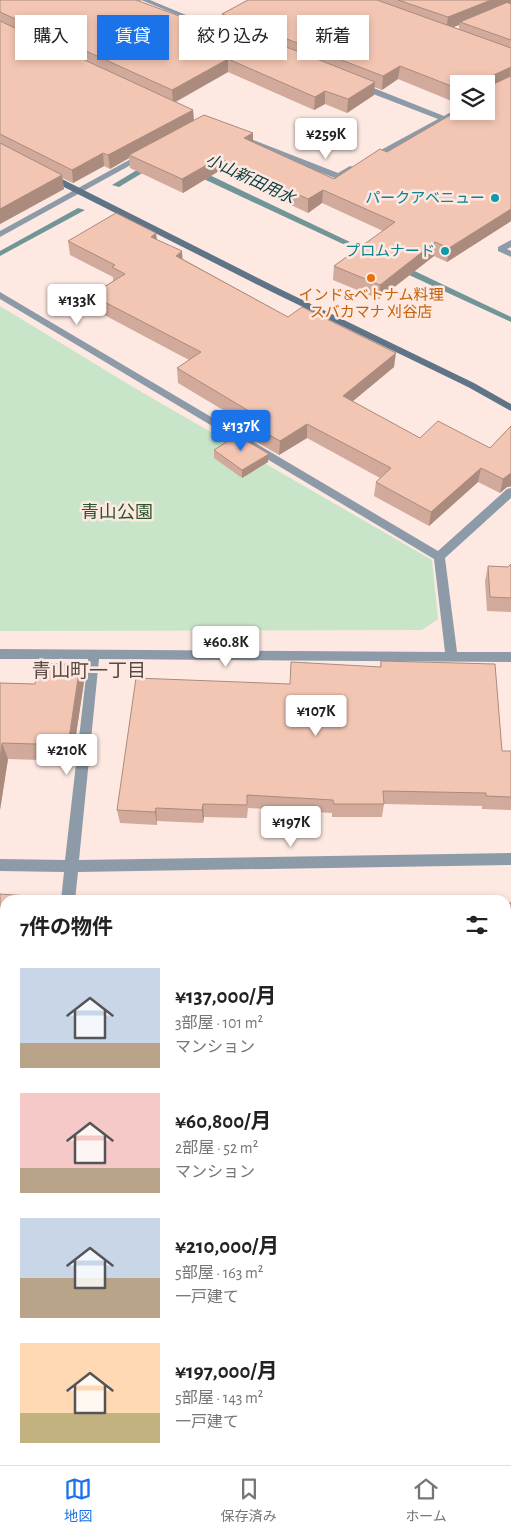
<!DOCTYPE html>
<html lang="ja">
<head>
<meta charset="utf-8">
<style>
	:root { --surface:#fff; --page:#f2f2f2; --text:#222; --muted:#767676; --line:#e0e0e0; --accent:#1a73e8 }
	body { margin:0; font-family:"Alegreya Sans","Noto Sans JP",sans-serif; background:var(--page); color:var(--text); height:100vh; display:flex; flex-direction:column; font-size:19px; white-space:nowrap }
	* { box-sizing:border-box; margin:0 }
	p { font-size:16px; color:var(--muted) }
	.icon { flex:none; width:28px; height:28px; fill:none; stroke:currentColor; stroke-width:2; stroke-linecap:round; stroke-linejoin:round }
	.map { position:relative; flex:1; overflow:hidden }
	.details { position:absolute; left:0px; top:895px; width:511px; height:570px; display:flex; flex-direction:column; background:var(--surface); border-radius:15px 15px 0 0; box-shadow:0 2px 8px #0003 }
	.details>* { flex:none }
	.guide { position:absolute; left:15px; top:15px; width:481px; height:45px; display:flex; gap:10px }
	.fabs { position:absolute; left:450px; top:75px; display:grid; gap:10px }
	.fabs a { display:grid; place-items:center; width:45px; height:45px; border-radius:0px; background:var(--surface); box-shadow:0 2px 8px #0003; font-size:25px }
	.price { position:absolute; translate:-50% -42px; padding:0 11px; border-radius:5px; background:#fff; color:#222; font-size:16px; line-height:32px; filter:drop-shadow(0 1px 2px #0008) }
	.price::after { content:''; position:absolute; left:50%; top:30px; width:15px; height:11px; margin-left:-8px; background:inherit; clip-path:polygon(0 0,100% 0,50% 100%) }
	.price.selected { background:var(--accent); color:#fff }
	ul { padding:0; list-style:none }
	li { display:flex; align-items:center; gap:15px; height:125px; padding:0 20px }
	li span { display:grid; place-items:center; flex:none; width:140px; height:100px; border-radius:0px; color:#555 }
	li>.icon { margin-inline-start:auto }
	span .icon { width:60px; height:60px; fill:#fffc; stroke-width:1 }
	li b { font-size:21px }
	h2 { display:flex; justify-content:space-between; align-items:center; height:60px; padding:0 20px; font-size:21px }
	.pill { padding:0 18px; border-radius:0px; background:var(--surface); box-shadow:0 2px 8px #0003; font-size:18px; line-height:45px }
	.pill.selected { background:var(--accent); color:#fff }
	.menu { display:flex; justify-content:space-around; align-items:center; height:70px; border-top:1px solid var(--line); background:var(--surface); font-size:14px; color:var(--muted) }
	.menu a { display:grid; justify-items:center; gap:2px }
	.menu .selected { color:var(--accent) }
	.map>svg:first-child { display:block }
</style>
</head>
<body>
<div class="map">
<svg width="511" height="1465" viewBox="0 0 511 1465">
	<rect width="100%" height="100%" fill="#fde9e1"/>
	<polygon fill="#c9e5c9" points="0,306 133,387 432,560 438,619 422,630 0,631"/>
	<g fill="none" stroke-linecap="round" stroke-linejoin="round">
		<g fill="#729697" fill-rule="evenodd">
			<polygon points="147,164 154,166 119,187 112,185"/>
			<polygon points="193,170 199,170 350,242 343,244 193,174"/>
			<polygon points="78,208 85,210 0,256 0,251"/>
			<polygon points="396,265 402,265 511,317 511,322 396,269"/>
		</g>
		<g fill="#8d9ba9" fill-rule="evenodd">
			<polygon points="141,0 150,0 222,30 217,31"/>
			<polygon points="355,83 361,83 444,116 456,109 463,111 374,161 368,161 368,157 438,119 355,87"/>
			<polygon points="240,137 246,137 338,173 350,166 357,168 341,178 335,178 240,141"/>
			<polygon points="140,154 147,156 0,237 0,231"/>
			<polygon points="511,240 511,247 507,249 511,251 511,257 498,251 498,247"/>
			<polygon points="0,292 438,551 507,489 511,488 511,498 445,558 457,652 511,652 511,662 99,659 79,860 511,853 511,865 78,872 75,900 61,900 64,872 0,871 0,859 65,860 88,659 0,659 0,649 445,652 434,559 0,299"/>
			<polygon points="506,1158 511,1159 511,1175 506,1174"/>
			<polygon points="5,1160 5,1176 0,1177 0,1161"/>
			<polygon points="5,1457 5,1460 22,1460 21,1465 3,1465"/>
			<polygon points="208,1460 243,1460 245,1465 210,1465"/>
		</g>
		<polygon fill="#5f7487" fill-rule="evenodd" points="46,174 52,174 280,289 474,383 511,404 511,411 468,387 274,293 46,178"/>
	</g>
	<g fill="#d1aa9b" fill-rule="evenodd">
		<path d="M0 0H141V2L201 24 222 22V14L248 0H511V221L447 262 434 256 379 299 333 280 334 266 383 231 322 203 308 213 219 171 183 193 130 168 129 158 110 169 104 166 73 183 62 178 64 189 0 224ZM459 25V29L453 27ZM228 72 314 110 325 104 347 113 374 95V87L382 90 398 79 459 104V84H486V111L387 152 334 179 253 142 194 120 193 110 176 102Z"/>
		<polygon points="157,240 183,259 288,317 394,367 352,402 420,438 490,448 511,426 511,487 507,487 500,493 478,482 429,526 374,496 376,482 380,478 307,438 279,455 248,437 248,425 178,383 177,368 189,360 93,309 91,295 113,281 113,277 70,255 68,241"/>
		<polygon points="214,450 268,462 242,478 214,458"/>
		<polygon points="511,564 511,612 487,611 485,581 488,566 508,567"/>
		<polygon points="381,661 502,751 511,751 511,810 482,809 482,806 384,804 382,817 332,817 332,813 248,808 247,818 204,817 203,823 157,821 157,825 120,823 117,810 290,684 380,667"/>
		<polygon points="84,682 72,761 8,759 0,810 0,683 35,684"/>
		<polygon points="0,894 5,900 5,974 0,974"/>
		<polygon points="0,1035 5,1035 5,1114 0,1113"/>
		<polygon points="507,1185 511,1186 511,1277 506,1276 506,1186"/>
	</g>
	<g fill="#aa8b7e">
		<polygon points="491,0 511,0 510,4 460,22 459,25 446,30 448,17"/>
		<polygon points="228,59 228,72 173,103 172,90"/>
		<polygon points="400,66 398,79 382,90 383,76"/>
		<polygon points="511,67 510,79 486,91 487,78"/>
		<polygon points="375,82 374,95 347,113 348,99"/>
		<polygon points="325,91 325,104 314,110 315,97"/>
		<polygon points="193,110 194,123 129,155 129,158 110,169 108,155"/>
		<polygon points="253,133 253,147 244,138"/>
		<polygon points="103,153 104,166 73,183 72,170"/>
		<polygon points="219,158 219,171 183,193 182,179"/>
		<polygon points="62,175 64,189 0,224 0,209"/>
		<polygon points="323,190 322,203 308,213 308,199"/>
		<polygon points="511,209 511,221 447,262 449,248"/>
		<polygon points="156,233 158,247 151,237"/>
		<polygon points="435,242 434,256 379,299 380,285"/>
		<polygon points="182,251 183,265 176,256"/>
		<polygon points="396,353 394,367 342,410 343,396"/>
		<polygon points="307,424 307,438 279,455 280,441"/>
		<polygon points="269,454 268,462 242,478 242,470"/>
		<polygon points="481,468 478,482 429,526 431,512"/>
		<polygon points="510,473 511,473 511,486 507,487 500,493 503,479"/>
		<polygon points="80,665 84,682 72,761 68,745"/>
		<polygon points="2,743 8,759 0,810 0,759"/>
		<polygon points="203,804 204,817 203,823 202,810"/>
		<polygon points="156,808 157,821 157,825 155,812"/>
		<polygon points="5,1225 5,1281 3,1298 0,1295 0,1268"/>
		<polygon points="5,1395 5,1431 0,1459 0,1422"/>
	</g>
	<g fill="#f3c6b4" stroke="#aa8b7e">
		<polygon points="0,0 136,0 201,24 213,18 375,82 348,99 325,91 315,97 228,59 172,90 0,12"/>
		<polygon points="248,0 377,0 511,48 511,67 487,78 486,85 486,84 459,84 459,89 400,66 383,76 222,14"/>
		<polygon points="398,0 491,0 448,17"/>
		<polygon points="506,2 511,4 511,40 460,22 508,2"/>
		<polygon points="0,21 193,110 108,155 103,153 72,170 0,134"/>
		<polygon points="511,76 511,209 449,248 435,242 380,285 334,266 395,222 323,190 308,199 219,158 182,179 129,155 204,115 253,133 244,138 334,179 380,149 387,152 459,110 459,111 486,111 486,85 489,86"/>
		<polygon points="0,143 62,175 0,209"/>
		<polygon points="116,213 156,233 151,237 182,251 176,256 288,317 302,307 396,353 343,396 420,438 438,421 490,448 511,426 511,473 503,479 481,468 431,512 376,482 391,468 307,424 280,441 248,423 259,417 177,368 201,352 91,295 125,274 112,267 115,265 68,241"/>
		<polygon points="237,435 269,454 242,470 214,450"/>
		<polygon points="511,564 511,598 490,597 488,566 508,567"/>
		<polygon points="381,661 495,664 502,751 511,751 511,797 486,796 486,793 383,791 384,804 334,804 333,800 247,795 247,805 203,804 202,810 156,808 155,812 117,810 136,678 290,684 291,662 381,667"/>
		<polygon points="39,663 80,665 68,745 2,743 0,759 0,683 35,684"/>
		<polygon points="0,894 57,898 56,900 5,900 5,963 0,963"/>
		<polygon points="506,903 511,903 511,1060 508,1098 506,1098"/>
		<rect x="0" y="1035" width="5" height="70"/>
		<polygon points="507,1185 511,1186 511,1269 506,1268 506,1189"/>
		<polygon points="0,1195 5,1195 5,1225 0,1268"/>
		<polygon points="0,1382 5,1382 5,1395 0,1422"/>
	</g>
	<g fill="#0f9aa8" stroke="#fde9e1" stroke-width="2">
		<circle cx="495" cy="198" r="5"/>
		<circle cx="445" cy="251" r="5"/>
	</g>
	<circle fill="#e8710a" stroke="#fde9e1" stroke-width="2" cx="371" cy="278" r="5"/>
	<g text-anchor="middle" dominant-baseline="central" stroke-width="5" stroke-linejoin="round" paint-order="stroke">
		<g font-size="15" fill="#0d838f" stroke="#fde9e1" text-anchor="end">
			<text x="485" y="198">パークアベニュー</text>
			<text x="435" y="251">プロムナード</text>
		</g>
		<g font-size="15" fill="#c56008" stroke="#fde9e1">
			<text x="371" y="295">インド&amp;ベトナム料理<tspan x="371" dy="17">スバカマナ 刈谷店</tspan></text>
		</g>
		<g font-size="16" font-style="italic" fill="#043b3e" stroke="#fde9e1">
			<text transform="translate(250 179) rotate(25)">小山新田用水</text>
		</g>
		<g font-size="18" fill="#29572c" stroke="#fde9e1">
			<text x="117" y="513">青山公園</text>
		</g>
		<g font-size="19" fill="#584842" stroke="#fde9e1">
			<text x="89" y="671">青山町一丁目</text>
		</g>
	</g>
</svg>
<div class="fabs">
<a><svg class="icon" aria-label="layers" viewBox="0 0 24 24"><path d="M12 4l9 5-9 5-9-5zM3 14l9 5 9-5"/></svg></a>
</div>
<b class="price" style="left:326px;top:160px">¥259K</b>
<b class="price" style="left:77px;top:326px">¥133K</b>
<b class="price selected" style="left:241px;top:452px">¥137K</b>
<b class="price" style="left:226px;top:668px">¥60.8K</b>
<b class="price" style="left:316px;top:737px">¥107K</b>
<b class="price" style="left:67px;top:776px">¥210K</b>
<b class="price" style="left:291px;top:848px">¥197K</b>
<div class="guide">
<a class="pill">購入</a>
<a class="pill selected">賃貸</a>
<a class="pill">絞り込み</a>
<a class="pill">新着</a>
</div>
<section class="details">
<h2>7件の物件<svg class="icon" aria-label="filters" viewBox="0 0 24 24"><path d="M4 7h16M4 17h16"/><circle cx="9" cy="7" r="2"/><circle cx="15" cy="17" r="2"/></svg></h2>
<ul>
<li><span style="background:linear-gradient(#c9d6e8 75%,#b9a48a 0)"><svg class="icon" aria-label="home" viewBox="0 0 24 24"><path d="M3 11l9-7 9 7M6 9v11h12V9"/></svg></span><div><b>¥137,000/月</b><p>3部屋 · 101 m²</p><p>マンション</p></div></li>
<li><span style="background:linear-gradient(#f6c9c9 75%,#b9a48a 0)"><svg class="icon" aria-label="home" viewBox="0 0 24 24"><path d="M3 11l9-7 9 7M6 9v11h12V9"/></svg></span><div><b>¥60,800/月</b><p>2部屋 · 52 m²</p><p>マンション</p></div></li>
<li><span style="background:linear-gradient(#c9d6e8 60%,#b9a48a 0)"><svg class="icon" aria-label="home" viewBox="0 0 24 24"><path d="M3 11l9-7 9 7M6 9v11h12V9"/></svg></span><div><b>¥210,000/月</b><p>5部屋 · 163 m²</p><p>一戸建て</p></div></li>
<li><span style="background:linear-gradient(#ffd9b3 70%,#c2b280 0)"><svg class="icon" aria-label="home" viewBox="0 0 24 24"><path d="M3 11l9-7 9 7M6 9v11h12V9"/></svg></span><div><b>¥197,000/月</b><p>5部屋 · 143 m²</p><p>一戸建て</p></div></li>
</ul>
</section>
</div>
<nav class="menu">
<a class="selected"><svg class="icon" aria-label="map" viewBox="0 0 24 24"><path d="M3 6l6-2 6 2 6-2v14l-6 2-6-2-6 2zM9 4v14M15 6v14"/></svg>地図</a>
<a><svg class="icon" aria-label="saved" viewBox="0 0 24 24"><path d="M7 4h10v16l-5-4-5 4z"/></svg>保存済み</a>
<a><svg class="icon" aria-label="home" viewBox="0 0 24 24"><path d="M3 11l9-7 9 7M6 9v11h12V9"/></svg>ホーム</a>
</nav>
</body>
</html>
